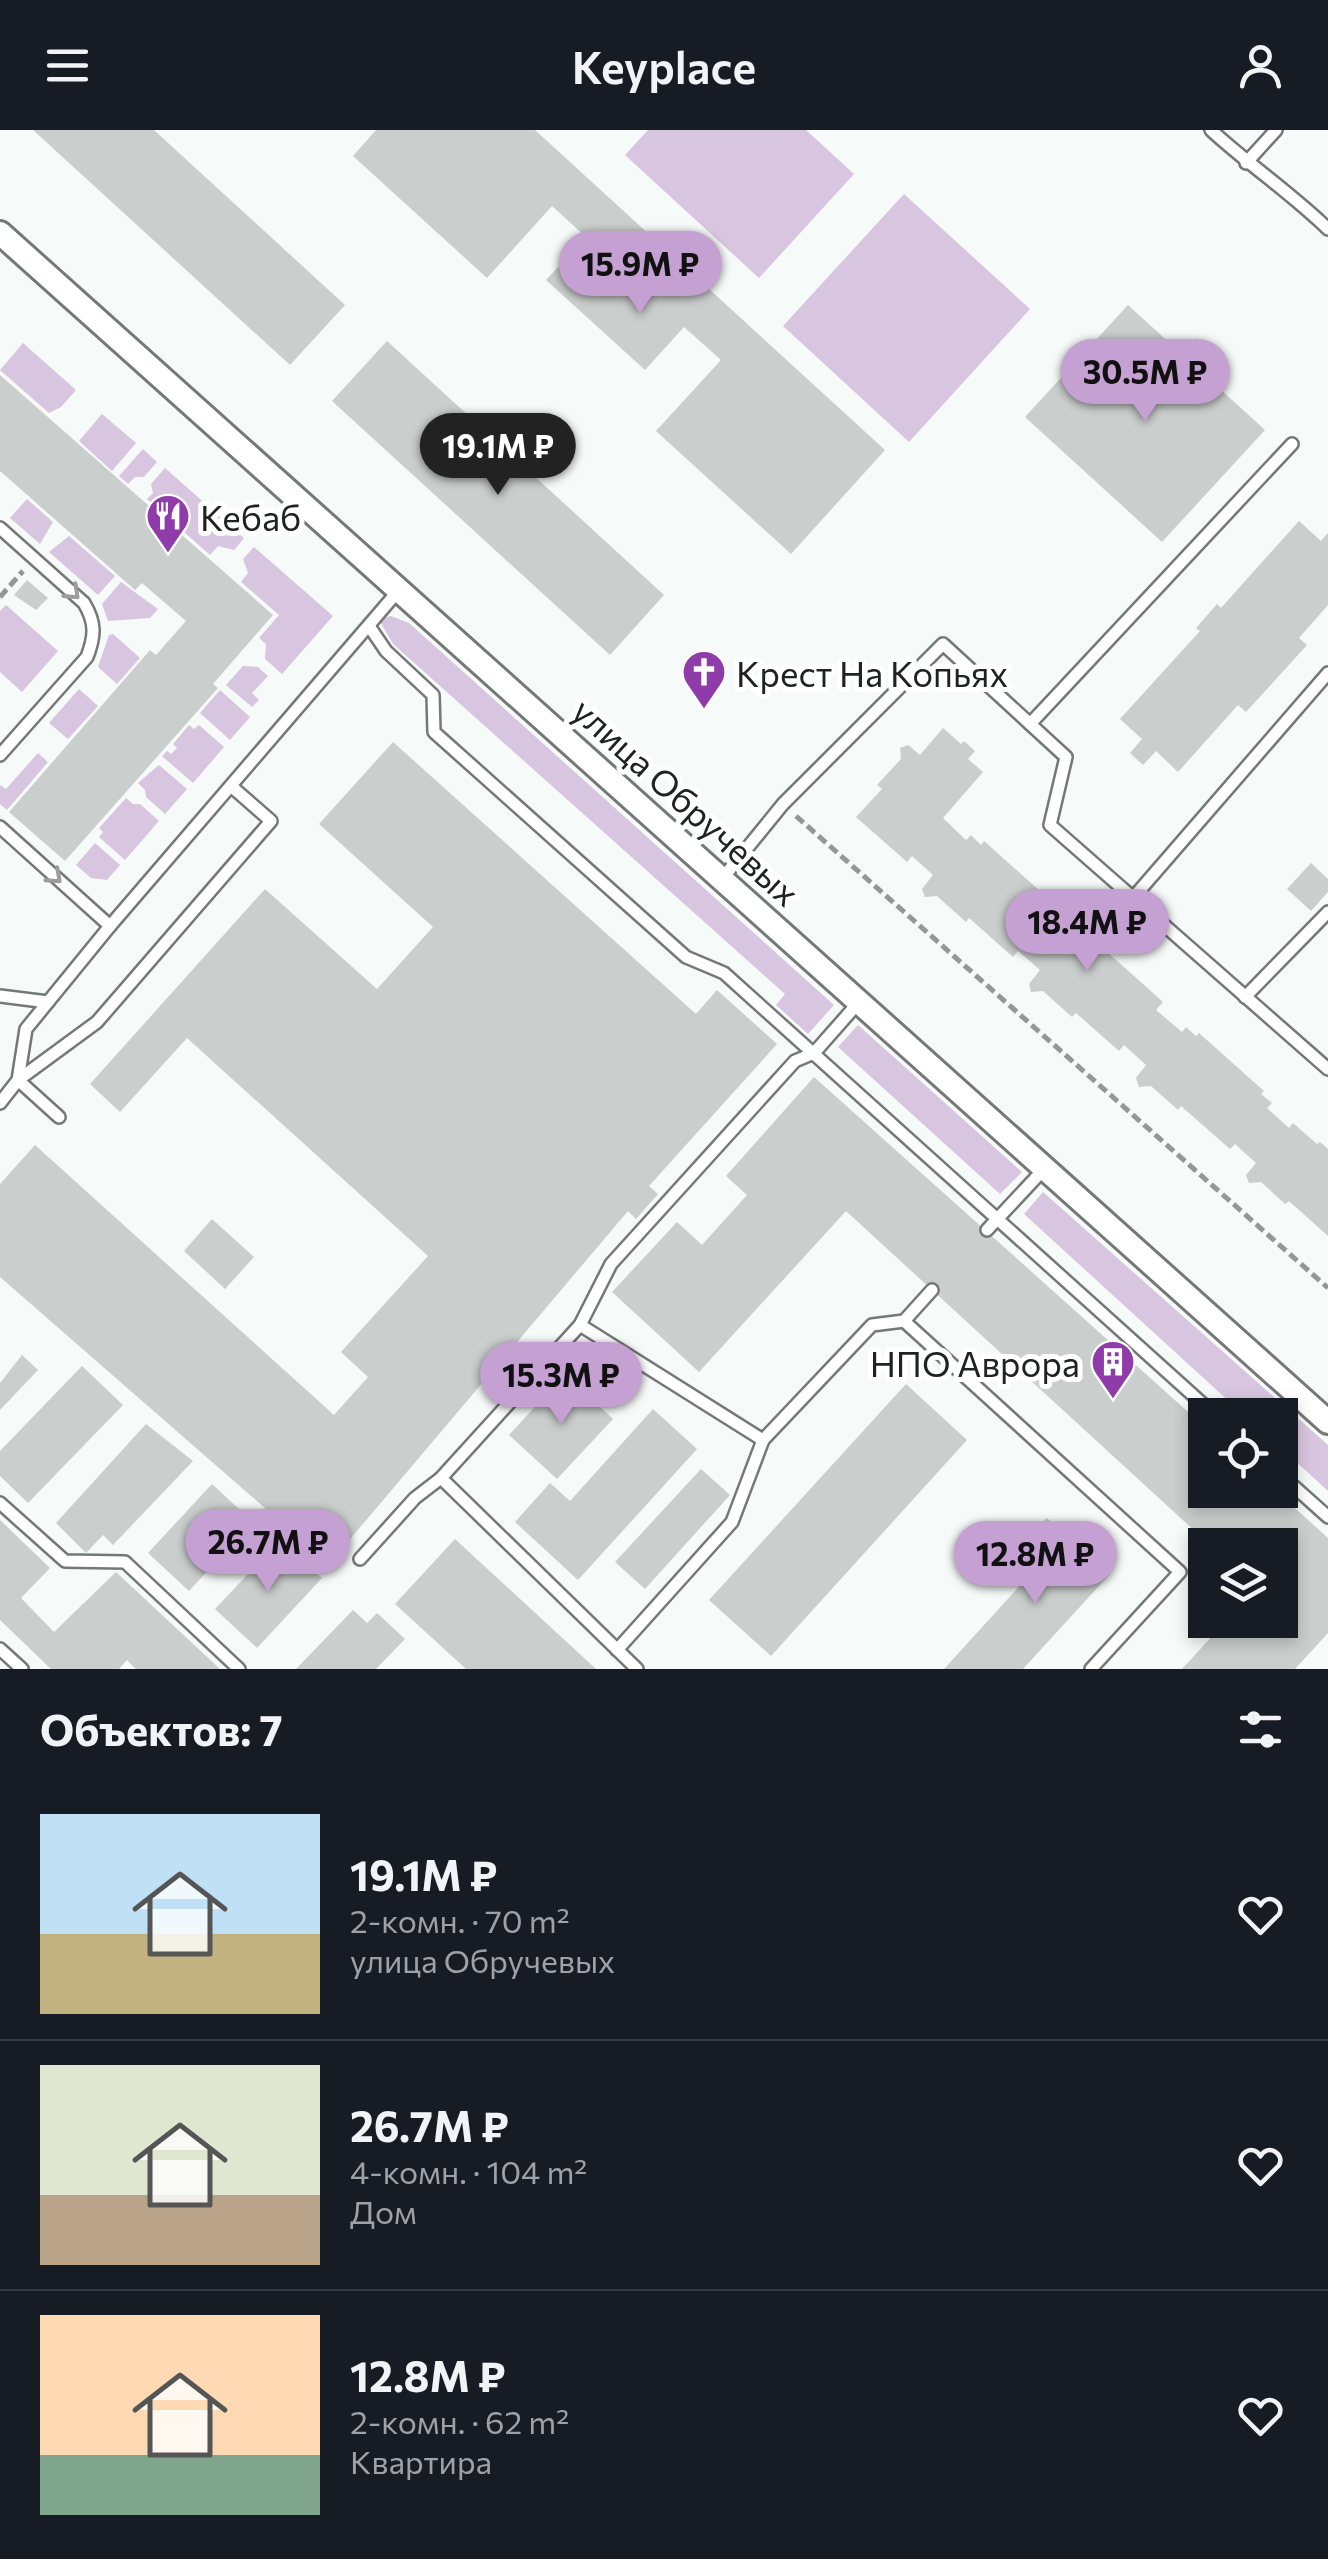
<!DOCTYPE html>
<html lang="ru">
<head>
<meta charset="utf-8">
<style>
	:root { --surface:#171b24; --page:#20242c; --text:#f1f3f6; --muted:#9ea1a6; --line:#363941; --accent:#c5a0d3 }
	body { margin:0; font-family:Commissioner,sans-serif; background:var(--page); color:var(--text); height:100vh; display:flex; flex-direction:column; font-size:38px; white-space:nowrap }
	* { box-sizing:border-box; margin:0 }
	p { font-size:32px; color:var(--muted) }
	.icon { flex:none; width:55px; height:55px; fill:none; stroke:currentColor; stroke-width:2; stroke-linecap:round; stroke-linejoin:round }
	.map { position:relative; height:1539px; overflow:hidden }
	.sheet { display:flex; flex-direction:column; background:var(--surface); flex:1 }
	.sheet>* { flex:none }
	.buttons { position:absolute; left:1188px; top:1268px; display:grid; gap:20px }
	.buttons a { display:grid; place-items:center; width:110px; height:110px; border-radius:0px; background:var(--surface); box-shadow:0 5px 15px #0003; font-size:50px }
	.price { position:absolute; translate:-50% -85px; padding:0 22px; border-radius:35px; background:var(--accent); color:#111; font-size:32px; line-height:65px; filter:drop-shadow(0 2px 5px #0008) }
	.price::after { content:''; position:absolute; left:50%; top:60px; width:30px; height:22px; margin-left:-15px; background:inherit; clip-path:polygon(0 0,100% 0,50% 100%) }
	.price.selected { background:#222; color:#fff }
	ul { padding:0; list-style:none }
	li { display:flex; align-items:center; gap:30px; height:250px; padding:0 40px }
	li+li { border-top:2px solid var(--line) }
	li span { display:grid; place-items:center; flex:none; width:280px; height:200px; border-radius:0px; color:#555 }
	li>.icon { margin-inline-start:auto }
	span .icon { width:120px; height:120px; fill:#fffc; stroke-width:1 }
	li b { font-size:42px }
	h2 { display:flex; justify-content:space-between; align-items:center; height:120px; padding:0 40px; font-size:42px }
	header { display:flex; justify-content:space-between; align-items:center; height:130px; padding:0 40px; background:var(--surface); font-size:45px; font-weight:600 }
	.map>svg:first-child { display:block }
</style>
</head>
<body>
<header><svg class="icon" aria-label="menu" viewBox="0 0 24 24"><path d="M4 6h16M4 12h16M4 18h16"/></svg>Keyplace<svg class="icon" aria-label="person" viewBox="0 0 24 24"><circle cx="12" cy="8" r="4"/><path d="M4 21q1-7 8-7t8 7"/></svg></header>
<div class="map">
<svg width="1328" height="1539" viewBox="0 0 1328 1539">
	<rect width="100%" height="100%" fill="#f6faf9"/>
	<g fill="#d8c5df">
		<polygon points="648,0 806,0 854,44 759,148 625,25"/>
		<polygon points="904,64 1030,179 909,312 783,196"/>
		<polygon points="23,213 76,260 61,277 49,283 0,240"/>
		<polygon points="102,284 136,313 112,341 79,311"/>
		<polygon points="143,319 157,332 144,347 135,347 128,354 119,346"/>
		<polygon points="165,338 244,408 234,420 218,416 210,425 184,402 187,397 160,374 156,377 147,369 153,363 151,354"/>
		<polygon points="27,369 53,392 40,414 10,388"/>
		<polygon points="69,406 115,446 98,465 49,422"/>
		<polygon points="254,417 333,486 282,544 265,529 266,514 259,508 279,485 241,452 248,443 243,429"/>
		<polygon points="121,452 158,479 150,488 108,491 102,474"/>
		<polygon points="6,475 58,521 22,562 0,542 0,481"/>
		<polygon points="391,486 409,493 834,875 808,904 776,875 785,864 393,514 379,490"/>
		<polygon points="113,504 140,528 117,554 98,537 109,505"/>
		<polygon points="243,536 258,537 268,546 252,563 259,570 252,577 226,555"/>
		<polygon points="79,559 98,576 68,609 49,593"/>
		<polygon points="220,560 250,587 230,610 200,583"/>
		<polygon points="189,595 194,599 199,595 224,617 193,653 162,626 167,621 171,624 177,618 173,614"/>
		<polygon points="38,623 48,632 7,680 0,674 0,655 6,659"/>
		<polygon points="159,635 187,659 165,684 146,667 145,660 138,653"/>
		<polygon points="126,668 133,674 140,674 159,691 125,730 99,707 103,702 99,698"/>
		<polygon points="95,713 120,735 107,750 91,748 76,735"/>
		<polygon points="858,895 1022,1042 1000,1064 838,917"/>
		<polygon points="1043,1062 1328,1315 1328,1361 1280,1317 1280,1285 1244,1285 1024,1084"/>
	</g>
	<g fill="#cacecc">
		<polygon points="33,0 154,0 345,175 290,235"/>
		<polygon points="376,0 535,0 885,320 791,424 656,301 721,230 684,197 645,240 546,150 586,107 552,76 487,148 353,26"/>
		<polygon points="1128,175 1265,300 1162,412 1025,287"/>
		<polygon points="387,211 664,465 610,525 332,271"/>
		<polygon points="0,245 273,485 213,554 218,558 65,731 9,682 150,520 156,525 186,491 142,453 135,460 0,341"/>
		<polygon points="1299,391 1321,411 1328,403 1328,475 1299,508 1307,515 1246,582 1238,575 1178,642 1156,621 1143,635 1130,623 1142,609 1120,589 1200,501 1196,498 1217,474 1221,478"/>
		<polygon points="27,450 48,468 36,480 14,465"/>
		<polygon points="943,598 961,614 964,611 975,621 968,629 983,642 943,688 966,710 971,705 981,715 984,711 1050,770 1046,774 1055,782 1052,786 1074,806 1078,801 1103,823 1105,820 1163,872 1156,880 1182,902 1186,897 1196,906 1199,903 1264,961 1261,964 1272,973 1267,978 1289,998 1293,993 1317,1014 1320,1012 1328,1019 1328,1106 1289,1071 1285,1074 1261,1052 1249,1053 1246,1045 1256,1033 1235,1014 1230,1019 1181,976 1178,980 1151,956 1139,957 1136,948 1146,935 1124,915 1119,921 1076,883 1072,887 1043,861 1031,862 1029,854 1040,840 1018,821 1013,827 969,788 966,792 937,766 925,767 922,759 933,745 912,726 907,732 856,687 882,659 877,655 901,629 900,618 908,615 920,625"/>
		<polygon points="393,612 696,884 717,860 777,914 649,1056 658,1064 636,1089 628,1081 329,1434 0,1147 0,1054 35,1015 334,1285 368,1247 341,1222 428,1126 187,908 120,982 90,954 265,759 377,859 433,797 319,694"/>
		<polygon points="1311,733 1328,749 1328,762 1311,781 1287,759"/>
		<polygon points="814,947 1205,1297 1205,1360 1275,1360 1328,1408 1328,1503 1295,1539 1182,1539 1227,1490 1280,1490 1280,1415 1210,1415 846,1081 699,1242 612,1162 677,1092 702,1115 747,1065 726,1046"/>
		<polygon points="212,1089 254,1127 225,1159 184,1121"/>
		<polygon points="22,1225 38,1240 0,1280 0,1253"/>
		<polygon points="82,1236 123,1275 28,1373 0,1346 0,1321"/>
		<polygon points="565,1244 613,1289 557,1349 509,1305"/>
		<polygon points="906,1254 967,1310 771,1526 709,1470"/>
		<polygon points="653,1279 697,1319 578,1450 515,1392 550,1353 570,1371"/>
		<polygon points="146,1294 193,1331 113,1415 103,1405 86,1423 56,1393"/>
		<polygon points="701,1339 730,1365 645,1459 615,1432"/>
		<polygon points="212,1354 253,1392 189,1461 148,1423"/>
		<polygon points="1047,1388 1109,1445 1023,1539 944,1539 1045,1428 1026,1411"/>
		<polygon points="0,1390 50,1438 21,1468 54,1502 116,1442 220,1539 136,1539 127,1530 119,1539 51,1539 0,1490"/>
		<polygon points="455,1409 596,1539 466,1539 395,1474"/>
		<polygon points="280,1410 322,1448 257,1518 215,1479"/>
		<polygon points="353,1480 367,1493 377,1483 405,1509 376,1539 296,1539"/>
	</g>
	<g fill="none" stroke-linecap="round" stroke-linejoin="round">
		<defs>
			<g id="lane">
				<path d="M1211 0C1249 35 1291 63 1328 99"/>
				<polyline points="1246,33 1276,0"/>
				<path d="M0 398 84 473C96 493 95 506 87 527L0 625"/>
				<polyline points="369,496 386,521 433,565 434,602 686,827 724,843 1215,1285"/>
				<polyline points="1030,594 1292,314"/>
				<polyline points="0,697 110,796"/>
				<polyline points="722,749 783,674 943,514 1066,627 1050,695 1328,939"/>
				<polyline points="1133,768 1328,543"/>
				<polyline points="0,866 48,872"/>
				<polyline points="1245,867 1328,782"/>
				<polyline points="0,973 18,950 26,899 110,796 399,460"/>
				<polyline points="59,987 18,950 97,892 271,691 231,656"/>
				<polyline points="987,1100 1045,1038"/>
				<polyline points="932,1160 904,1191 1180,1442 1091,1539"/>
				<polyline points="580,1195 763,1310"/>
				<polyline points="1280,1344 1328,1387"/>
				<polyline points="0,1373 65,1431 125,1432 239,1539"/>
				<polyline points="360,1429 415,1368 441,1348"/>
				<polyline points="0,1519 22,1539"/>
				<polyline points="617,1520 732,1392 763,1310 872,1195 904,1191"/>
				<polyline points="637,1539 441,1348 580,1195 611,1134 795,931 814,923 859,872"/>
			</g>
			<polyline id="street" points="0,103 1328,1292"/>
		</defs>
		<use href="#lane" stroke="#747877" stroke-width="16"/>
		<use href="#street" stroke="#747877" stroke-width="28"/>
		<g stroke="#949796" stroke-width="5" stroke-dasharray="10 5" stroke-linecap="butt">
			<polyline points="0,467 23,441"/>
			<polyline points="796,686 1328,1158"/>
		</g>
		<use href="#lane" stroke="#fff" stroke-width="11"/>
		<use href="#street" stroke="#fff" stroke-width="22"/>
	</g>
	<defs><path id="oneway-chevron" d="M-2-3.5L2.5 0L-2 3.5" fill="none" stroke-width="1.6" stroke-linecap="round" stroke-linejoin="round" transform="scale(2.5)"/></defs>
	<g stroke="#9b9c9b">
		<use href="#oneway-chevron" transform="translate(73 463) rotate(43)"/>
		<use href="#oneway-chevron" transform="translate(55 747) rotate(42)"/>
	</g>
	<defs>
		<symbol id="restaurant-pin" viewBox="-11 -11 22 30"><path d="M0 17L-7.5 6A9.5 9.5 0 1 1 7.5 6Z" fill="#8f3ba9" stroke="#fff"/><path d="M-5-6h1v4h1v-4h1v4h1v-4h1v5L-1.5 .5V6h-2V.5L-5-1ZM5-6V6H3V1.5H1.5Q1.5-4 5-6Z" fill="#fff"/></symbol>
		<symbol id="church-pin" viewBox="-11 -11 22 30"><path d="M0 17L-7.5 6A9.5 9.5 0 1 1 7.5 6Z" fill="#8f3ba9" stroke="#fff"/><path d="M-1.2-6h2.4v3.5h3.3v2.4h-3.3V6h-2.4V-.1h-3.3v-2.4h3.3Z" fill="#fff"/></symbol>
		<symbol id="building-pin" viewBox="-11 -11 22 30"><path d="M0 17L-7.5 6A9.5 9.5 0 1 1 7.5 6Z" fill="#8f3ba9" stroke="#fff"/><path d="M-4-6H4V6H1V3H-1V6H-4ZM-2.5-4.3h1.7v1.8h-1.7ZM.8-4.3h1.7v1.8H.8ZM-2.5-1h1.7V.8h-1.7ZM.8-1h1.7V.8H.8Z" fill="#fff"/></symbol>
	</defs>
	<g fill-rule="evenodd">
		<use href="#restaurant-pin" x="143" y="361" width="50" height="68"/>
		<use href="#church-pin" x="679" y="517" width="50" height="68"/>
		<use href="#building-pin" x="1088" y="1207" width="50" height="68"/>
	</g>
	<g text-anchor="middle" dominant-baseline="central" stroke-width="10" stroke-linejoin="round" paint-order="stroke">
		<g font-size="35" fill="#202221" stroke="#fff" text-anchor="start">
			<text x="200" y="386">Кебаб</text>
			<text x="736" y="542">Крест На Копьях</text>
			<text x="1080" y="1232" text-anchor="end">НПО Аврора</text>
		</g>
		<g font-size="35" fill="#202221" stroke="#fff">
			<text transform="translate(687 671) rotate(42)">улица Обручевых</text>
		</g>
	</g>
</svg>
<div class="buttons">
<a><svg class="icon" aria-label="locate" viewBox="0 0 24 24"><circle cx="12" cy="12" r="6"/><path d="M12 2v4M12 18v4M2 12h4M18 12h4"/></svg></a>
<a><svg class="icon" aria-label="layers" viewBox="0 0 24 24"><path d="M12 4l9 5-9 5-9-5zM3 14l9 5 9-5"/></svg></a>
</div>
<b class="price" style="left:640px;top:186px">15.9M ₽</b>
<b class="price" style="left:1145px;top:294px">30.5M ₽</b>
<b class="price selected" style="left:498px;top:368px">19.1M ₽</b>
<b class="price" style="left:1087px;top:844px">18.4M ₽</b>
<b class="price" style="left:561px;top:1297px">15.3M ₽</b>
<b class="price" style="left:268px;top:1464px">26.7M ₽</b>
<b class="price" style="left:1035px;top:1476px">12.8M ₽</b>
</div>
<section class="sheet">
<h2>Объектов: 7<svg class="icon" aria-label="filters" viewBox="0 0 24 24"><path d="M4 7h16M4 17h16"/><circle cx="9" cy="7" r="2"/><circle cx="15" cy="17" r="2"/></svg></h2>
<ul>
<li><span style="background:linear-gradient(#bfe0f5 60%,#c2b280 0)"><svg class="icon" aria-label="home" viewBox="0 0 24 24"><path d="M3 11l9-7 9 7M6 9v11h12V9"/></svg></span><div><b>19.1M ₽</b><p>2-комн. · 70 m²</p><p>улица Обручевых</p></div><svg class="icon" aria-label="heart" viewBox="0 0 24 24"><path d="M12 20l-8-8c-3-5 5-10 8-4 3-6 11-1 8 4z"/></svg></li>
<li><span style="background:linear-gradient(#dfe7d0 65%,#b9a48a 0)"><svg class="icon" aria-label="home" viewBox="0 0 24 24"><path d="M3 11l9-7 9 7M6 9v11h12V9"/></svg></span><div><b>26.7M ₽</b><p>4-комн. · 104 m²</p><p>Дом</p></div><svg class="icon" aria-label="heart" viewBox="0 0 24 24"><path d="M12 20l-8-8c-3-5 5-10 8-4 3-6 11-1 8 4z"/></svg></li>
<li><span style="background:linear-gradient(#ffd9b3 70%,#7fa58c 0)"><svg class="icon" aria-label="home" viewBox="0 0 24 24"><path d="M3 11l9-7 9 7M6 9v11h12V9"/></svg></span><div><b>12.8M ₽</b><p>2-комн. · 62 m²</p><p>Квартира</p></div><svg class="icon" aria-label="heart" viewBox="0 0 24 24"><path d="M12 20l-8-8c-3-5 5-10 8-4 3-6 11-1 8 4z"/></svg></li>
</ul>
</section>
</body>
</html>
